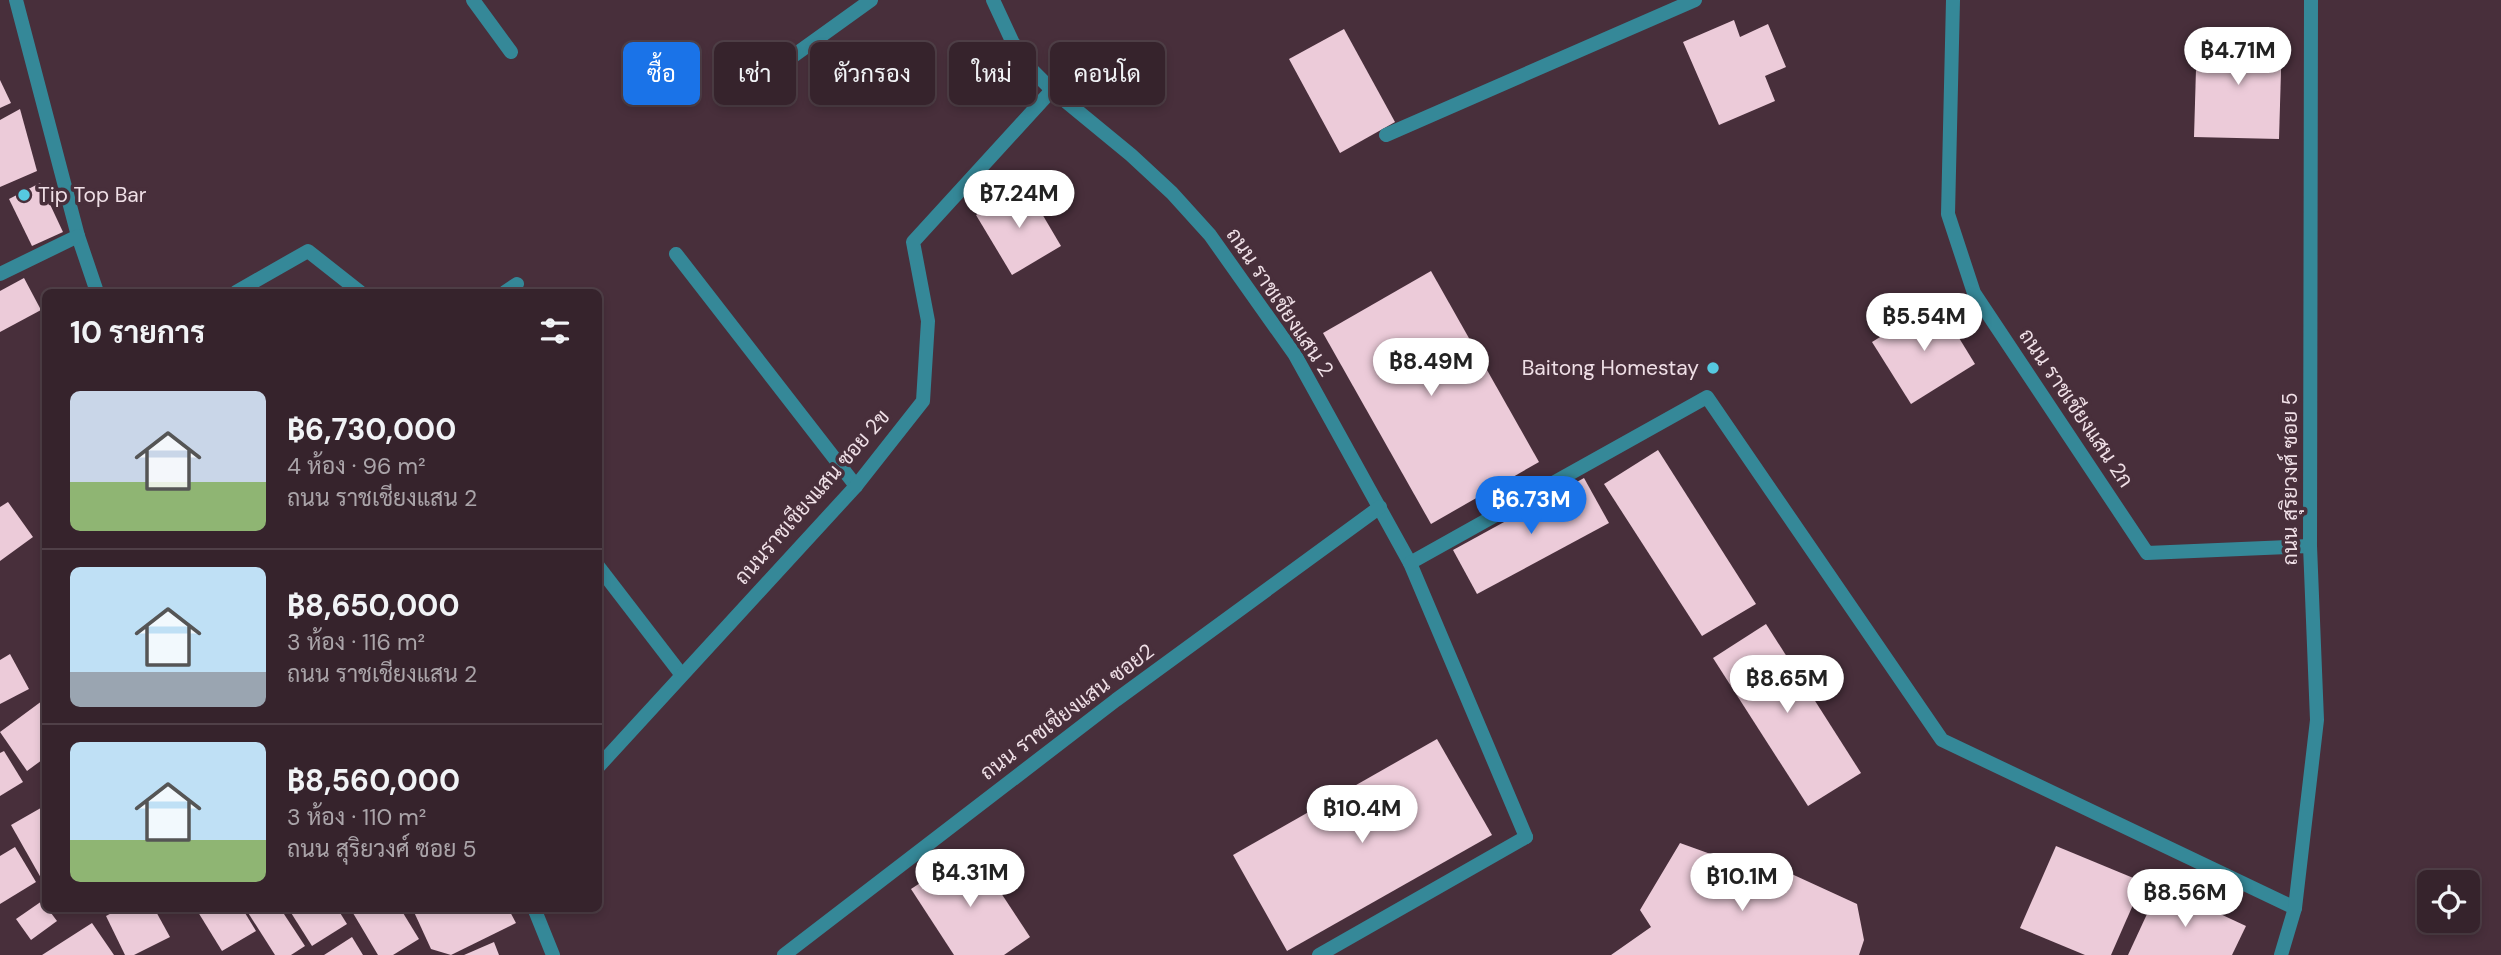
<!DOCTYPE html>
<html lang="th">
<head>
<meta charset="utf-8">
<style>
	:root { --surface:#36232c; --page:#412f38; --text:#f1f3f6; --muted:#aaa4a9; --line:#504048; --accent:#1a73e8 }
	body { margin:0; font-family:"DM Sans",Sarabun,sans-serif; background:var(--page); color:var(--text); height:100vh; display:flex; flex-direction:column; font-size:26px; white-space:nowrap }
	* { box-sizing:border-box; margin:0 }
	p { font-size:23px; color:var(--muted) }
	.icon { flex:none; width:38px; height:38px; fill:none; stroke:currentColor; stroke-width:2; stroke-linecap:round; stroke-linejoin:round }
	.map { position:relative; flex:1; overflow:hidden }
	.panel { position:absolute; left:42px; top:289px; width:560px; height:623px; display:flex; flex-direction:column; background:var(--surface); border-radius:10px; box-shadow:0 4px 10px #0003,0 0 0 2px var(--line) }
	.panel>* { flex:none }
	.top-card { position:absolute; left:623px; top:42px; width:665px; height:63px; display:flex; gap:14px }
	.tools { position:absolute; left:2417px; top:870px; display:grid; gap:14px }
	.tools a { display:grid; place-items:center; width:63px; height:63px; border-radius:10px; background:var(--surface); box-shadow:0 4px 10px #0003,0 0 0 2px var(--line); font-size:35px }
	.price { position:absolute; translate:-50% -60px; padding:0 16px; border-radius:24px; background:#fff; color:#222; font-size:23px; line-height:46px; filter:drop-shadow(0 2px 4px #0008) }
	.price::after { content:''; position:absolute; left:50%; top:42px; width:21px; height:16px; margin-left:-10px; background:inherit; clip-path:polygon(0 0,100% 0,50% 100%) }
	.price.current { background:var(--accent); color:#fff }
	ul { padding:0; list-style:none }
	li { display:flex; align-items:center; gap:21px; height:175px; padding:0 28px }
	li+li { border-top:2px solid var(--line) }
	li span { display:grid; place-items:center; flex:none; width:196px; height:140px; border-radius:10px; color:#555 }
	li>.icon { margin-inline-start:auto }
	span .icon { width:84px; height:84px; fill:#fffc; stroke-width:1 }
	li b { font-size:30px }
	h2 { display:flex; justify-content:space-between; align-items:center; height:84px; padding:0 28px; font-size:30px }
	.tag { padding:0 24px; border-radius:10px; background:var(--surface); box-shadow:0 4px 10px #0003,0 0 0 2px var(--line); font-size:24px; line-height:63px }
	.tag.current { background:var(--accent); color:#fff }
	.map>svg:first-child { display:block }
</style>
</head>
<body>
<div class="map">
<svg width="2501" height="955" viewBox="0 0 2501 955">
	<rect width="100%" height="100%" fill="#482f3b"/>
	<g fill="#eccbd9">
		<polygon points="1734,20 1740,37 1768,24 1786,67 1765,76 1775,101 1719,125 1683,42"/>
		<polygon points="1344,29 1395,122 1340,153 1289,59"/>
		<polygon points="2197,35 2282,37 2279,139 2194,137"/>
		<polygon points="0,80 11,103 0,108"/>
		<polygon points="20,109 37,171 0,187 0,120"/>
		<polygon points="40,183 63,232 32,246 9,199"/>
		<polygon points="1025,185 1061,246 1012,275 976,215"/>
		<polygon points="1431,271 1539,462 1431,524 1323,333"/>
		<polygon points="24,278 41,310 0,332 0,291"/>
		<polygon points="1937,302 1975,364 1911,404 1872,342"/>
		<polygon points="1658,450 1756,604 1702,636 1604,484"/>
		<polygon points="1584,478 1609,523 1477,594 1453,550"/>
		<polygon points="8,502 33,537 0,561 0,507"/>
		<polygon points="1766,624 1861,773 1808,806 1713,658"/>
		<polygon points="10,654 29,689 0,704 0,660"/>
		<polygon points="46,698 46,757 27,771 0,732"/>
		<polygon points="1437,739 1492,835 1287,951 1233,855"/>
		<polygon points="4,751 23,782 0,796 0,753"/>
		<polygon points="46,805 46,875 41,878 11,825"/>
		<polygon points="1680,843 1755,870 1774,866 1857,904 1864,940 1859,955 1611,955 1651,927 1640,910"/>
		<polygon points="2056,846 2143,882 2111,955 2085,955 2020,928"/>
		<polygon points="15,847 36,882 0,904 0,856"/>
		<polygon points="972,849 1030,937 1004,955 954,955 911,889"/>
		<polygon points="2160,886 2246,926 2232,955 2128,955"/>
		<polygon points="42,901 57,921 31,940 16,919"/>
		<polygon points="121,908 154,908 170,937 134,955 125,955 106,916"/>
		<polygon points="204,908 242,908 256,931 222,951 198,912"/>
		<polygon points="245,908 280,908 305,946 291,955 275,955"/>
		<polygon points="288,908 337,908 347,924 312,946"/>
		<polygon points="350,908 400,908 419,939 393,955 378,955"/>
		<polygon points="421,908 508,908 516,923 451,955 431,949 414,912"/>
		<polygon points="92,923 114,955 42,955"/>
		<polygon points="352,937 363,955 324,955"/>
		<polygon points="494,942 499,955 464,955"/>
	</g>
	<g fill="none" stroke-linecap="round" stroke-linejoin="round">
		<polyline stroke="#358898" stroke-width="14" points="1319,955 1526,837"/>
		<g stroke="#358898" stroke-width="14">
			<polyline points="16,0 78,236 97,292"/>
			<polyline points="473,0 511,52"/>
			<polyline points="993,0 1012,41 1029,67 1052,90 1131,155 1172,193 1210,235 1295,355 1410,563 1526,837"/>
			<polyline points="1953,0 1948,214 1974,293 2147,553 2310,546"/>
			<polyline points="782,64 871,0"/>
			<polyline points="1386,135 1695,0"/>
			<polyline points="676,254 856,486"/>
			<polyline points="0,274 78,236"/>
			<polyline points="236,292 308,251 360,292"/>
			<polyline points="505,292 517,284"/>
			<polyline points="1410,563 1707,397 1942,740 2295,908"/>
			<polyline points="598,566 681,674"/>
			<polyline points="598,767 856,486 923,401 928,321 913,242 1052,90"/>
			<polyline points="534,908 553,955"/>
			<polyline points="784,955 1116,700 1380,507"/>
			<polyline points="2281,955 2295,908 2317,720 2310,546 2311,0"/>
		</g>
	</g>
	<g fill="#56c9e0" stroke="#482f3b" stroke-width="2.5">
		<circle cx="24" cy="195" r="7"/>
		<circle cx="1713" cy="368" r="7"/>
	</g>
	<g text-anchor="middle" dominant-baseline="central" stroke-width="7" stroke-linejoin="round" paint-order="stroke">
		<g font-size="21" fill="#efdfe6" stroke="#482f3b" text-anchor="start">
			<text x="38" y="195">Tip Top Bar</text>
			<text x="1699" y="368" text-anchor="end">Baitong Homestay</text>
		</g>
		<g font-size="21" fill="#efdfe6" stroke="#482f3b">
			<text transform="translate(1280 302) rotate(56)">ถนน ราชเชียงแสน 2</text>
			<text transform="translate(2076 408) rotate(56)">ถนน ราชเชียงแสน 2ก</text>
			<text transform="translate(2290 479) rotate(-90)">ถนน สุริยวงศ์ ซอย 5</text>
			<text transform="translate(812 497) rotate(-49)">ถนนราชเชียงแสน ซอย 2ข</text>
			<text transform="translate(1067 712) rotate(-37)">ถนน ราชเชียงแสน ซอย2</text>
		</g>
	</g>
</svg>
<div class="tools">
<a><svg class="icon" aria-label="locate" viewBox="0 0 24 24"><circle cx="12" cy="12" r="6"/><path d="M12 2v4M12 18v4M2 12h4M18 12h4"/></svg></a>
</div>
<b class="price" style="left:2238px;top:87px">฿4.71M</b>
<b class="price" style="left:1019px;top:230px">฿7.24M</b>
<b class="price" style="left:1924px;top:353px">฿5.54M</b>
<b class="price" style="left:1431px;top:398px">฿8.49M</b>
<b class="price current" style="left:1531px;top:536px">฿6.73M</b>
<b class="price" style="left:1787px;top:715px">฿8.65M</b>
<b class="price" style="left:1362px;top:845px">฿10.4M</b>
<b class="price" style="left:970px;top:909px">฿4.31M</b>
<b class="price" style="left:1742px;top:913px">฿10.1M</b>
<b class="price" style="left:2185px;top:929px">฿8.56M</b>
<div class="top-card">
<a class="tag current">ซื้อ</a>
<a class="tag">เช่า</a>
<a class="tag">ตัวกรอง</a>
<a class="tag">ใหม่</a>
<a class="tag">คอนโด</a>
</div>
<section class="panel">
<h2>10 รายการ<svg class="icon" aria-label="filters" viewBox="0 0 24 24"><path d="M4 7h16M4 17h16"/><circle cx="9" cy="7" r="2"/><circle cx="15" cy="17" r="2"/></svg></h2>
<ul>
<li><span style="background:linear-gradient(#c9d6e8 65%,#8fb573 0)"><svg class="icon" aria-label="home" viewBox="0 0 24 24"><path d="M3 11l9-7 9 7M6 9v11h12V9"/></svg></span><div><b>฿6,730,000</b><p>4 ห้อง · 96 m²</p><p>ถนน ราชเชียงแสน 2</p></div></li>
<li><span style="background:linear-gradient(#bfe0f5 75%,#9aa5b1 0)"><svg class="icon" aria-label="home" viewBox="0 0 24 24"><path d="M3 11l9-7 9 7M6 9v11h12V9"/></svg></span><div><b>฿8,650,000</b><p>3 ห้อง · 116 m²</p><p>ถนน ราชเชียงแสน 2</p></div></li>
<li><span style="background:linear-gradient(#bfe0f5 70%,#8fb573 0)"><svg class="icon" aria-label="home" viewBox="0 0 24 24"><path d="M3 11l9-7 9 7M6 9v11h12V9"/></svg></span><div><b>฿8,560,000</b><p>3 ห้อง · 110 m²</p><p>ถนน สุริยวงศ์ ซอย 5</p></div></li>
</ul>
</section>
</div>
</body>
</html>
